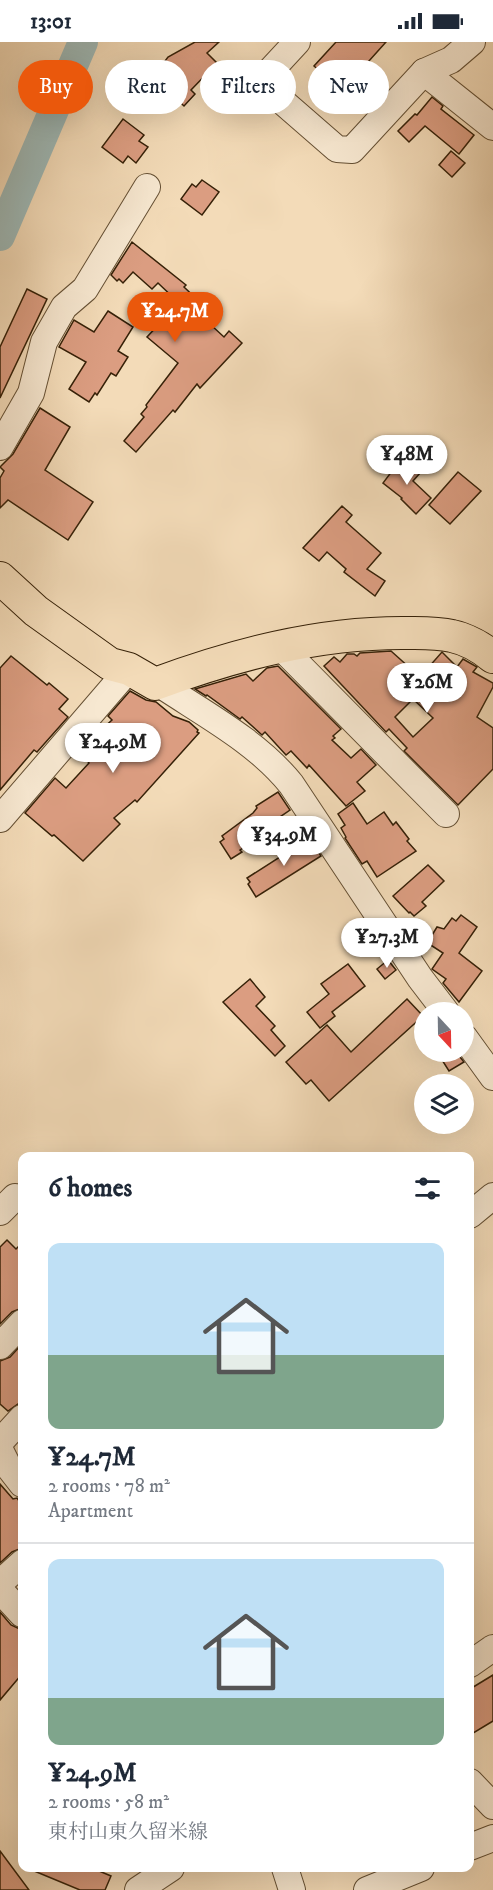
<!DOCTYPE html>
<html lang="en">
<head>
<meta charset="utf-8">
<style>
	:root { --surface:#fff; --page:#f6f6f7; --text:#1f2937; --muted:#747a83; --line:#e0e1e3; --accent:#ea580c }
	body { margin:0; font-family:"IM FELL DW Pica","Noto Serif JP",serif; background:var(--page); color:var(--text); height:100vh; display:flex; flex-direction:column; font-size:22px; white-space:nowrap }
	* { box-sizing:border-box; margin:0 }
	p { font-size:20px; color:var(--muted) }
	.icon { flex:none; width:33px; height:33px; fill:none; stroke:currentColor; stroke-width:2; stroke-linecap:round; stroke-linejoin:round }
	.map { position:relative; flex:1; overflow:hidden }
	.side { position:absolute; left:18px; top:1110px; width:456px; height:720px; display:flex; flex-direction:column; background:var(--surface); border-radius:12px; box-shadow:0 6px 24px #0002 }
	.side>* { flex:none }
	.guide { position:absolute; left:18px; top:18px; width:458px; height:54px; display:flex; gap:12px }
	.needle { width:39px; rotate:158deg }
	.buttons { position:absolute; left:414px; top:960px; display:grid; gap:12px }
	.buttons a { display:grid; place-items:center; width:60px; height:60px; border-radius:50%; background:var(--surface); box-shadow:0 6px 24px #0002; font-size:30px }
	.price { position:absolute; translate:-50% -51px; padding:0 14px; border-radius:21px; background:#fff; color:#222; font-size:20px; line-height:39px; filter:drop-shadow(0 2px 3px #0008) }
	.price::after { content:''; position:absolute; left:50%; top:36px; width:18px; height:14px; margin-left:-9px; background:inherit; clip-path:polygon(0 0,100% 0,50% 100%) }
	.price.active { background:var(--accent); color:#fff }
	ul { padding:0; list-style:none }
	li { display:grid; align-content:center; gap:12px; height:318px; padding:0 30px }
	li+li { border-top:2px solid var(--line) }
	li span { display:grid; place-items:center; height:186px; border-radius:12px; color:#555 }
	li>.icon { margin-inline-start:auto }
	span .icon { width:108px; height:108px; fill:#fffc; stroke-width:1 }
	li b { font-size:26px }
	h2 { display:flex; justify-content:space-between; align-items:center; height:72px; padding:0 30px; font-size:26px }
	.chip { padding:0 21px; border-radius:27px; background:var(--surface); box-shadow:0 6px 24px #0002; font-size:21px; line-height:54px }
	.chip.active { background:var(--accent); color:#fff }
	.status { display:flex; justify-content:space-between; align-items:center; height:42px; padding:0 30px; background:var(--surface); direction:ltr }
	.status svg { height:16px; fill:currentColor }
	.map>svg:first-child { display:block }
</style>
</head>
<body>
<div class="status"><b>13:01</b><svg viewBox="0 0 49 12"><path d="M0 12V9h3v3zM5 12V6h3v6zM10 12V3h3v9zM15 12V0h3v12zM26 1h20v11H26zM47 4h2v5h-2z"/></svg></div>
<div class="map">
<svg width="493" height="1848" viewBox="0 0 493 1848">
	<rect width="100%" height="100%" fill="#f3dbb8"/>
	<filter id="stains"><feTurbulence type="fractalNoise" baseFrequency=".00333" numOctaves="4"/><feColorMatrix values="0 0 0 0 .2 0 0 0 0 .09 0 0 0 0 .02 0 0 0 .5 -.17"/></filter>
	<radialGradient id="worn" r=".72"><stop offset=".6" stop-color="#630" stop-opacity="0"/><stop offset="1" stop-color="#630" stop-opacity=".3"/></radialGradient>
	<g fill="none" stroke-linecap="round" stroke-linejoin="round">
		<polyline stroke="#9eb9b7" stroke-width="30" points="0,194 83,0"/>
	</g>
	<g fill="#db9d81" stroke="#362108" stroke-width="1.5" fill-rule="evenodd">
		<polygon points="195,0 219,0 207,11 217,21 191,48 195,52 184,64 153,35 168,15"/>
		<polygon points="336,0 386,0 342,49 314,24"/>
		<polygon points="432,55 443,64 441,67 474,93 459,112 425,84 409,100 398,89 415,72 417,73"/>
		<polygon points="123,77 144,93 139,99 148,105 136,121 128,114 123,121 102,105"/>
		<polygon points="451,109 465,121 452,135 439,123"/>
		<polygon points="202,138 219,150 202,173 181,157 192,142 196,145"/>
		<polygon points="132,200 186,243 184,245 205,265 199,272 224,295 229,289 242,301 200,346 197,342 175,370 173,368 136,410 124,399 144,375 141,372 147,365 146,363 178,321 147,295 179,261 158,241 152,247 133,230 123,241 119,237 117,239 111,233"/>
		<polygon points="27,247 47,257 0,356 0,305"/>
		<polygon points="108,269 133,285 118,309 128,315 116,334 111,331 97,353 95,351 89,360 69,347 86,320 59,305 74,278 94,290"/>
		<polygon points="40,366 70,385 45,428 93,460 68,498 8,458 0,466 0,436 4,429 0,425 13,412"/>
		<polygon points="401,417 420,431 413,439 431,456 416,472 401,457 402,456 383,441"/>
		<polygon points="458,430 481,449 450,482 429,463"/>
		<polygon points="342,464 352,473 346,480 381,511 367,527 385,539 375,554 344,530 346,527 327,510 319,519 303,506"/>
		<path d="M391 609 420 635 442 610 457 625 463 617 477 625 473 630 493 641V645L477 675 493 686V727L458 763 404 709 407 706 389 687 386 690 324 624 334 615 340 620 347 612H354L357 614 360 611ZM413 657 433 676 413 695 395 675Z"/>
		<polygon points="11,614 47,643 49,641 68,657 59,667 68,675 37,710 34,708 0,748 0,626"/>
		<polygon points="278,624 341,687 333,694 335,696 332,698 351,716 361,707 376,723 357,740 365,749 346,764 309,723 307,726 291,709 286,713 265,690 262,693 242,675 240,677 207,653 206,654 195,647 246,632 253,639 267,626"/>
		<polygon points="130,649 146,658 156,660 173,674 189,680 198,688 197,690 199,691 137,760 135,758 114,776 120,782 83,819 54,793 52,794 25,771 55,736 66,746 89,721 86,717 88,714 81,706 112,678 108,674"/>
		<polygon points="278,750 290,768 240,802 243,806 240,808 242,810 231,817 220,800 224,797 222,794 253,771 257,766 256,764"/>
		<polygon points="353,761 367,782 384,770 393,783 396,780 409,797 407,799 416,809 377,835 367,819 362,822 345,796 346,795 341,786 345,783 338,772"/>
		<polygon points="304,794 308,801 311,799 321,814 256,855 248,842 250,840 247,836 294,806 291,802"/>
		<polygon points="428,823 444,839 422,860 426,864 414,874 410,870 409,871 393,854"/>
		<polygon points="461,873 477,885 459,911 482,929 459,960 443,941 446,937 432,927 443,911 429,902 431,899 429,898 437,885 444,887 452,876 456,879"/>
		<polygon points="388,918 396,928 385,937 377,927"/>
		<polygon points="348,922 365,944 332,970 335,974 320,986 307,970 329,952 321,942"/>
		<polygon points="250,937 265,955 256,964 275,984 271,988 285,1004 275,1014 223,960"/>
		<polygon points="407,957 423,974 329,1059 311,1038 306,1042 286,1020 327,983 351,1010"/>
		<polygon points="437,1010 456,1010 464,1020 449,1029"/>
		<polygon points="7,1198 16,1207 22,1201 22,1266 12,1270 0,1282 0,1205"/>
		<polygon points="22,1302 22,1359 8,1369 0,1362 0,1319 10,1315"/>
		<polygon points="0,1442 13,1457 17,1456 22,1463 22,1506 12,1510 0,1521"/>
		<polygon points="0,1570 11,1583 22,1588 22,1632 0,1658"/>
		<polygon points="493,1633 493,1679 470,1693 470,1647"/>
		<polygon points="0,1809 29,1848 0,1848"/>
		<polygon points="27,1826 92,1826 111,1834 105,1848 80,1848"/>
	</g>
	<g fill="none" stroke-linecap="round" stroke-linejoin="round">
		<defs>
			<g id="minor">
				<polyline points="297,0 260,40 337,107 352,108 424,30 451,18 472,0"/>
				<polyline points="424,30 493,85"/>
				<polyline points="0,405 31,351 44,300 64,265 85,247 147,145"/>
				<polyline points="281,605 446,772"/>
				<path d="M155 642 164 645C208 674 258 701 291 742L420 936 446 970"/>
				<polyline points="0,777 129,627"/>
				<polyline points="464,995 493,1035"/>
				<polyline points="0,1170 15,1155"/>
				<polyline points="470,1173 493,1154"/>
				<polyline points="0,1304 22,1281"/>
				<polyline points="0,1400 22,1376"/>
				<polyline points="0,1408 8,1424 22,1442"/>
				<polyline points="0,1541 22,1521"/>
				<polyline points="0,1548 22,1572"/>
				<polyline points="470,1622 493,1606"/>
				<polyline points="470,1740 493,1764"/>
				<polyline points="470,1805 493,1796"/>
				<polyline points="285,1826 292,1848"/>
				<polyline points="138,1848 171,1826"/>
				<polyline points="367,1848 421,1826"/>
			</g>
			<path id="major" d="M0 536 36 569 110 622 129 627 155 642C234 613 316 591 402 591 418 591 436 590 452 594 466 597 482 606 493 615"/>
		</defs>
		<use href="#minor" stroke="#655034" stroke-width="28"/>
		<use href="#major" stroke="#362108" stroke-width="34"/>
		<use href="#minor" stroke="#f7e8d1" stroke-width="26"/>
		<use href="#major" stroke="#f3dbb8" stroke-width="32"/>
	</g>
	<rect width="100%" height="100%" filter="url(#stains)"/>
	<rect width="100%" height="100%" fill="url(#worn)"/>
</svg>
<div class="buttons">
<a><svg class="needle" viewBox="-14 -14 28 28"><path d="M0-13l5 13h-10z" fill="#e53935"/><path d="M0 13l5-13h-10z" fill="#747a83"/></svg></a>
<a><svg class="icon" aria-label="layers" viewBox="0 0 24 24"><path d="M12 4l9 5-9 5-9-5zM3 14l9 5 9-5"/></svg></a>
</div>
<b class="price active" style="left:175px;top:301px">¥24.7M</b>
<b class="price" style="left:407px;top:444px">¥48M</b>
<b class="price" style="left:427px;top:672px">¥26M</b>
<b class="price" style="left:113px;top:732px">¥24.9M</b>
<b class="price" style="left:284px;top:825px">¥34.9M</b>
<b class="price" style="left:387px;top:927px">¥27.3M</b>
<div class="guide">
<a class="chip active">Buy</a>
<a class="chip">Rent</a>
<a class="chip">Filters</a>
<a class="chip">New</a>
</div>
<section class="side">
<h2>6 homes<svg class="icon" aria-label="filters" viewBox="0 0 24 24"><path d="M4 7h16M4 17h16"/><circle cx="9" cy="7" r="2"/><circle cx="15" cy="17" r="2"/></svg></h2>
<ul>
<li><span style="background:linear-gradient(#bfe0f5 60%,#7fa58c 0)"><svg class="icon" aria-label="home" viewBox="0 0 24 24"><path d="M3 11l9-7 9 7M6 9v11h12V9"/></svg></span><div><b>¥24.7M</b><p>2 rooms · 78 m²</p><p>Apartment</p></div></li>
<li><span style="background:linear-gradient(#bfe0f5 75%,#7fa58c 0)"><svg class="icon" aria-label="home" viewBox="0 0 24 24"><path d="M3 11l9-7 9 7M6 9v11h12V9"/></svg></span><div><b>¥24.9M</b><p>2 rooms · 58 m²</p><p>東村山東久留米線</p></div></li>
</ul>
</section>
</div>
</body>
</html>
